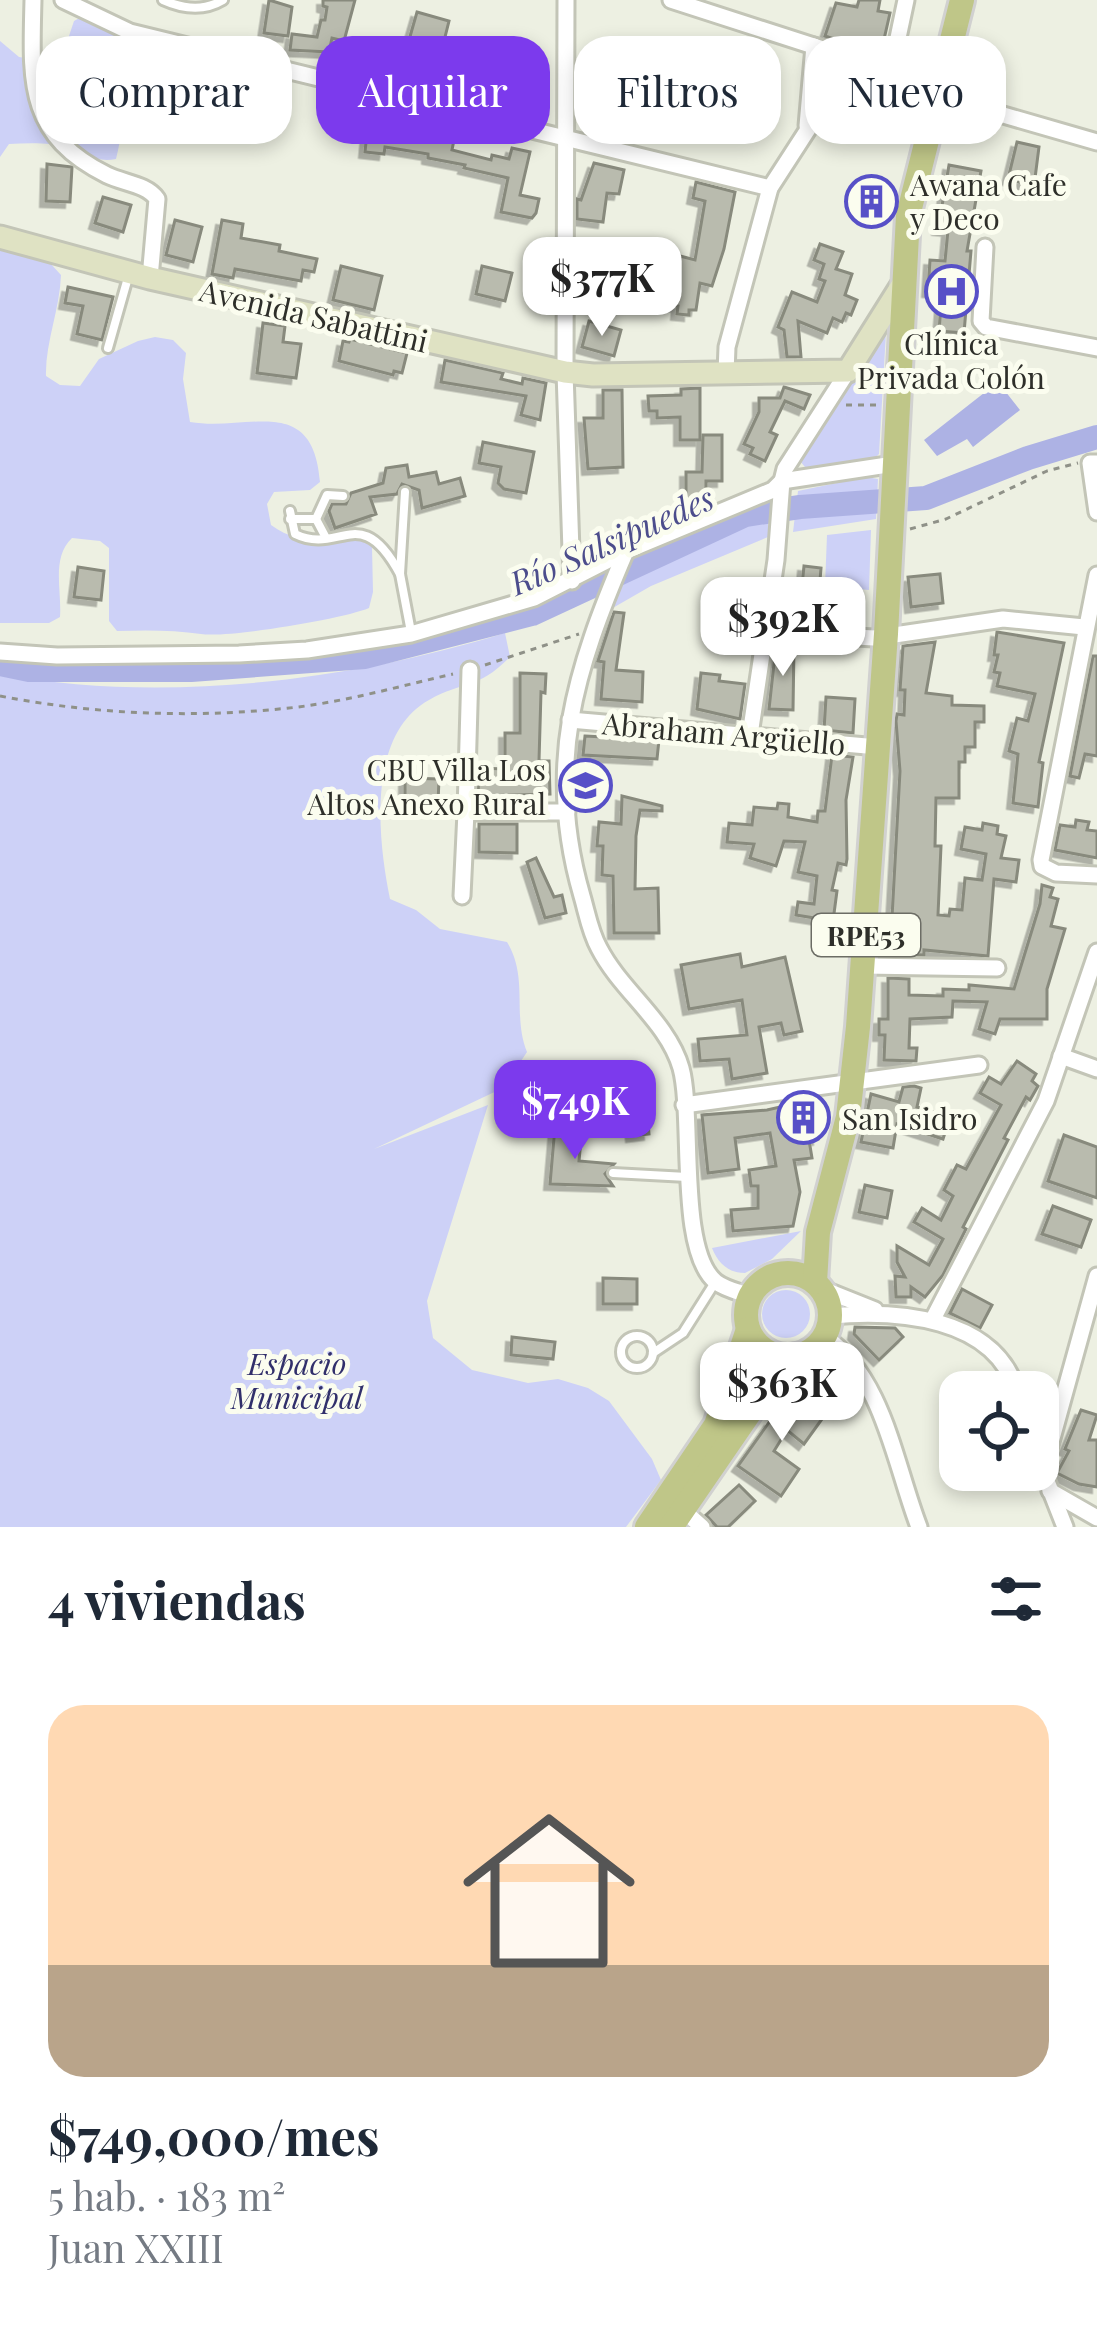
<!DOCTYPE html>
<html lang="es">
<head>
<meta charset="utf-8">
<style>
	:root { --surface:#fff; --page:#f2f2f3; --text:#1f2937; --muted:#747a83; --line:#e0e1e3; --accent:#7c3aed }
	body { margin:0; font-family:"Playfair Display",serif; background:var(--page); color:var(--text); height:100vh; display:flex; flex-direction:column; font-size:45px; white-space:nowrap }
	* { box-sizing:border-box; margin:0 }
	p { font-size:39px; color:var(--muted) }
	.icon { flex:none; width:66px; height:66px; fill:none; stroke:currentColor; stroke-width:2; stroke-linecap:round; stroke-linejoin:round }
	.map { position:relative; height:1527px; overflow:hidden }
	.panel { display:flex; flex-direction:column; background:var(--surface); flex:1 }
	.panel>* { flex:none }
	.guide { position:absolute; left:36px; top:36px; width:1026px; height:108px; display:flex; gap:24px }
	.fabs { position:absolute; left:939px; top:1371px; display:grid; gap:24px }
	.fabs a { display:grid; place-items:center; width:120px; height:120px; border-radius:24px; background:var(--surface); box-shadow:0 6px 18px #0003; font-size:60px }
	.price { position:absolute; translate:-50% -102px; padding:0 27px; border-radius:24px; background:#fff; color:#222; font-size:39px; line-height:78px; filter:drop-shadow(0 3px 6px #0008) }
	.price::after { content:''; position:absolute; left:50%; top:72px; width:36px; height:27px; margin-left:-18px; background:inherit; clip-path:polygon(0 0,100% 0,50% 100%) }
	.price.selected { background:var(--accent); color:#fff }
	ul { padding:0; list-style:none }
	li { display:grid; align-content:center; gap:24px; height:636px; padding:0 48px }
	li+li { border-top:3px solid var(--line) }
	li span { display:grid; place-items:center; height:372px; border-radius:36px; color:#555 }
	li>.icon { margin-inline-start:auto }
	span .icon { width:216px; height:216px; fill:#fffc; stroke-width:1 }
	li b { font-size:51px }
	h2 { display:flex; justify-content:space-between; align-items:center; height:144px; padding:0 48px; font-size:51px }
	.pill { padding:0 42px; border-radius:36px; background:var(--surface); box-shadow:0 6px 18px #0003; font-size:42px; line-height:108px }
	.pill.selected { background:var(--accent); color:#fff }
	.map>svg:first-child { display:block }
</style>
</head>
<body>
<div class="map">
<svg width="1097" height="1527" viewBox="0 0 1097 1527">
	<defs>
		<filter id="shadow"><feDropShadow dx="-5.5" dy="5.5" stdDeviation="0" flood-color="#0004"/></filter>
	</defs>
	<rect width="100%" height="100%" fill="#edf0e2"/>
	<g fill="#cdd1f7">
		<path d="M83 16 114 31C122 70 127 120 116 159 95 163 88 153 69 148 50 142 29 143 9 144L0 157V41L19 57 52 62 67 42 74 21Z"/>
		<path d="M0 250 50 263 61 275C60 309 45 343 46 376L60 385 80 386 99 359 138 341 155 337 173 340 186 353 183 379 190 422C248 432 313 392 320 482L310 490 274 492 267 504 271 525C314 556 345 526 372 547L373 592 369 608C343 619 229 638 201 634 175 630 146 630 117 631L109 621V548L100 541 72 538C51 558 62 590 60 617L49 623H0Z"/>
		<polygon points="883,331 886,332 879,454 871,462 810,473 800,461"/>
		<polygon points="866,477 878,479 876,519 793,532 798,491"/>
		<polygon points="769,501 768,537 651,586 611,609 634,557"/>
		<polygon points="871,530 869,590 825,586 827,535"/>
		<path d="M505 633 510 657C476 691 464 680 429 700 366 735 378 840 390 899L416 910 440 929 507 942C529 978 512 1015 527 1052L503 1088 374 1149 488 1105 427 1301 433 1338 472 1370 528 1383 558 1379 588 1388 609 1401 652 1459 661 1480 626 1527H0V674C161 704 350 681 505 633Z"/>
		<path d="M801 1231 772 1259 745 1273C728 1273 718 1263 712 1248Z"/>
		<circle cx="786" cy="1314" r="24"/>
	</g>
	<polygon fill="#adb2e4" points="998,382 1020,410 973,447 967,439 937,456 924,440"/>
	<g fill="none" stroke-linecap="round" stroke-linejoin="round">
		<polyline stroke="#adb2e4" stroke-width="24" points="0,664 29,670 191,670 365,657 532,614 745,515 800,507 926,498 1028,458 1097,437"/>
	</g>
	<g fill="#b9bbae" stroke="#888a7d" stroke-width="3" filter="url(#shadow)">
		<polygon points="269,0 292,7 288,36 264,33"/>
		<polygon points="323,0 355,0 344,41 332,38 329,52 290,50 292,34 317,37 321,20 325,20 327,7 323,6"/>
		<polygon points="859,0 880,0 878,11 890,13 882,48 875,53 825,36 836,3 857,7"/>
		<polygon points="417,12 449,21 443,45 421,39 409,85 384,78 394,43 407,47"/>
		<polygon points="511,47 537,55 527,88 500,80"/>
		<polygon points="148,58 152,94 132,96 128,60"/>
		<polygon points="393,121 455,135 452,150 491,160 492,155 509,159 512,148 530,152 520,195 539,199 536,213 532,218 501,212 508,178 464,168 465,165 428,158 428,154 385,147 384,154 365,152 368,122 392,124"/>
		<polygon points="1017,142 1039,147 1034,186 1008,179"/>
		<polygon points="594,163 624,170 619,194 607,193 603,222 577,219 577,199 581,200"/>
		<polygon points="47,164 72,167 70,202 46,201"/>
		<polygon points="949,165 981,171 967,251 971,251 964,333 939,331 942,292 928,291 930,260 945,261 948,230 938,229"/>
		<polygon points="696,182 735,192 724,249 712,286 700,283 696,310 689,310 689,315 677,314 678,306 673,305 680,256 695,260 705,201 693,198"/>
		<polygon points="103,197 131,205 123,232 95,223"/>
		<polygon points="175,220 202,227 193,262 166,255"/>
		<polygon points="222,220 243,224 241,238 280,245 279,251 317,259 314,272 303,270 301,281 235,269 233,278 212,274"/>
		<polygon points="594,241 633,251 628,269 619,267 610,302 591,298 600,262 589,259"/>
		<polygon points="820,244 843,252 836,269 852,274 845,295 857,300 851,315 846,313 842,322 833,318 827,333 798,321 801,357 787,357 784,330 778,327 792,292 817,302 825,281 819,279 824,264 814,260"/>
		<polygon points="341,266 382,276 374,310 333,300"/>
		<polygon points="482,266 512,273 505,301 476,294"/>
		<polygon points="68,287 113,297 102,340 77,334 83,306 65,303"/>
		<polygon points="589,321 621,330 614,356 582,347"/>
		<polygon points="263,323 285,326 283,342 301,344 296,378 257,373"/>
		<polygon points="350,339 407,353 402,373 394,371 393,375 339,361 343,341 349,342"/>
		<polygon points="445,360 503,373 501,379 522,384 523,378 546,383 540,420 521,415 526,396 441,382"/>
		<polygon points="784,387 810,395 804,409 785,401 770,432 777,435 765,461 750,454 753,448 744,444 759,412 759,398 780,398"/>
		<polygon points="700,388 700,440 680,440 680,417 657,418 657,411 649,411 648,396 681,395 681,389"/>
		<polygon points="603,390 622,390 623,467 588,469 584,418 603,418"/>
		<polygon points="703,435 722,435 722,481 706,481 706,503 686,503 686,472 702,472"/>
		<polygon points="483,442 534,452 526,493 504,489 498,483 501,467 479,463"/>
		<polygon points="407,465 409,477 436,472 439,484 460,478 465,496 422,508 419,490 402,484 397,494 370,497 376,514 335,528 329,511 332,504 346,504 351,493 383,483 386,468"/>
		<polygon points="804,566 821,568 819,593 862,593 859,625 780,621 783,594 801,595"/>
		<polygon points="78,567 104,571 101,600 74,597"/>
		<polygon points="940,574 943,603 911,607 908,577"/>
		<polygon points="614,612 624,613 616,670 643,672 642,702 601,699 604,662 598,661"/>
		<polygon points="997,632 1064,643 1039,762 1043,763 1038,807 1013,803 1018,754 1009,751 1017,718 1028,721 1035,694 997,686 1000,673 994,672 998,655 994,655"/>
		<polygon points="935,642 926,693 952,696 952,705 984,706 984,722 975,722 975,747 965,747 965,762 959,762 959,798 936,798 935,846 941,846 938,915 949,916 950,909 962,910 965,878 982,880 986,854 961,849 965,827 982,830 983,823 998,826 997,834 1006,836 1001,858 1019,860 1016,882 994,879 988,956 924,950 924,955 890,954 900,771 896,721 897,714 904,715 905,690 900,690 903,646"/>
		<polygon points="776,645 794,646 793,710 769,709"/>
		<polygon points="1093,656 1097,656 1097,756 1085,754 1079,778 1070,776"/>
		<polygon points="520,673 546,674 545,693 541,692 539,761 549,761 550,794 478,796 479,768 505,769 505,733 520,733"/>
		<polygon points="701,673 720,675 719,681 745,684 740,719 697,709"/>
		<polygon points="826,697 855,699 853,733 824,730"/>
		<polygon points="585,736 659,740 657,759 583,755"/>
		<polygon points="832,755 853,757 846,800 847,859 846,865 838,863 832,890 837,891 833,921 796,915 798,902 814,904 817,876 798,872 805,842 784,841 776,866 750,858 754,844 727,842 729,823 752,825 754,807 777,809 778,803 789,804 788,817 817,822 818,811 825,811"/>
		<polygon points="405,778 439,779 438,803 405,803"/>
		<polygon points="622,796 662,806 662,811 640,810 636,836 635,889 658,888 659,933 614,933 613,876 602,875 603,846 597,846 599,822 621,824"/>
		<polygon points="1076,820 1089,822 1087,830 1097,831 1097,858 1055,850 1060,825 1075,827"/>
		<polygon points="479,824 517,824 517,853 479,852"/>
		<polygon points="536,858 554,897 562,895 566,913 545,918 527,862"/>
		<polygon points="1042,885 1053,888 1050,897 1058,899 1051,926 1065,929 1047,989 1047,1019 1000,1019 995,1034 979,1029 987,1002 953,1001 952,1017 910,1019 909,1048 917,1048 916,1061 884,1060 885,1035 879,1035 879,1019 888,1019 888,978 909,979 909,995 943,996 943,989 969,990 969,985 1014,989 1040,904"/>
		<polygon points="740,954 742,967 785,957 802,1031 784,1035 781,1023 759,1027 767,1073 732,1079 729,1059 700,1061 698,1039 747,1035 742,1000 689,1009 681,965"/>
		<polygon points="1017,1061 1036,1074 1032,1081 1038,1086 1030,1100 1026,1097 1004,1138 1008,1140 963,1227 966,1229 943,1275 925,1297 911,1287 911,1297 896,1297 895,1276 905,1277 897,1262 897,1246 929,1265 943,1239 914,1222 922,1208 941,1220 953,1196 944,1190 957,1165 966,1169 1001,1105 980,1093 989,1077 1001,1084"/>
		<polygon points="914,1086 921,1088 917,1107 950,1117 943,1139 897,1124 893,1148 861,1142 871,1094 899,1102 903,1087"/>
		<polygon points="645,1089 649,1134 632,1136 628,1091"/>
		<polygon points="811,1100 818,1139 809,1140 812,1158 794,1160 800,1192 793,1226 733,1231 731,1210 758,1208 758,1186 751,1186 749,1170 776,1166 770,1133 735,1138 739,1169 708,1173 702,1115 767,1110"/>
		<polygon points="555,1126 582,1129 579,1161 614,1164 605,1174 613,1186 550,1184"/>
		<polygon points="1064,1135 1097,1147 1097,1198 1048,1181"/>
		<polygon points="865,1185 892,1191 887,1218 859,1212"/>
		<polygon points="1053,1206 1091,1220 1081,1247 1042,1234"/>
		<polygon points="603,1278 637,1279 637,1304 603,1304"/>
		<polygon points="962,1289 992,1305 980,1328 950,1313"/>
		<polygon points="855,1327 895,1328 903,1337 879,1360 854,1334"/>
		<polygon points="512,1337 555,1342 553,1359 511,1355"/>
		<polygon points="798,1391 827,1412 804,1444 787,1430 774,1451 799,1469 781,1496 738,1466 770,1421 774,1424"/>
		<polygon points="1081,1410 1097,1415 1089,1440 1097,1440 1097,1487 1079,1484 1057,1473 1069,1451 1065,1449"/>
		<polygon points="739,1485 755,1501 728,1527 717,1527 706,1515"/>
	</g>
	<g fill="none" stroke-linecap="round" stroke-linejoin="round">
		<defs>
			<g id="lane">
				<path d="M163 0C183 9 203 12 223 0"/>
				<polyline points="108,348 129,274"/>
				<polyline points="405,492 400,574 411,632"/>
				<path d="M290 511 295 534C340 556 360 500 400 574"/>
				<polyline points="290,519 316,519 325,536"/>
				<polyline points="316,519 327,495 343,496"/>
				<polyline points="613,1173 687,1177"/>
				<circle cx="637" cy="1352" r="16"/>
				<polyline points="653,1353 683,1333 714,1284"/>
			</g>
			<g id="street">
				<path d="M33 0C31 81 26 135 107 175 123 183 147 184 157 199L150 278"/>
				<polyline points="63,0 130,32 770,188"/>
				<polyline points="566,0 565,372 572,581"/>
				<polyline points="671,0 891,71 993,112 1097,142"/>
				<polyline points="891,71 906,0"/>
				<polyline points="807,126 814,46"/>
				<polyline points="985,247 981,321 986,327 1097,348"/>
				<polyline points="726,373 727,347 770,188 836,86 860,61"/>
				<polyline points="1097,463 1090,463 1097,512"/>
				<polyline points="782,481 894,464"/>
				<path d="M626 551C575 670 544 766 582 896 587 913 590 932 599 948 621 991 668 1022 681 1068 694 1115 677 1251 716 1282 725 1289 739 1292 750 1296"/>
				<polyline points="1097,575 1041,860 1042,866 1056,873 1097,875"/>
				<polyline points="765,632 874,638 1003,619 1084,627"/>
				<polyline points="0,652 57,656 239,654 307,650 411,634 534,598 626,551 773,490 782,481 785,469 848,371"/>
				<polyline points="570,720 878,747"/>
				<polyline points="750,735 776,560 782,481"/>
				<polyline points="466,812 470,670"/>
				<polyline points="462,896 466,812 567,812"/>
				<polyline points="863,966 997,968"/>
				<polyline points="1061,1056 1097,1069"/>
				<polyline points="684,1105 979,1065"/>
				<polyline points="820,1288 875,1310"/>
				<path d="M830 1316C896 1310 995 1316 1017 1392"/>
				<polyline points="933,1319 1046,1101 1097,952"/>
				<path d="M824 1336C884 1378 894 1462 919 1527"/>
				<polyline points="1041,1466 1065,1527"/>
				<polyline points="1043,1471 1097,1276"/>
				<polyline points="1050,1491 1097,1518"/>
				<polyline points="683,1510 702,1527"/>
			</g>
			<polyline id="secondary" points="0,237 150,278 565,372 593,375 848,371 902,285"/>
			<g id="primary">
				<circle cx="788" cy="1315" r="42"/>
				<polyline points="815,1282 818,1232 848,1117 858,1027 886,634 908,216 962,0"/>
				<polyline points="647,1527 716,1425 748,1329"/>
				<polyline points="671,1527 766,1389 796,1356"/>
			</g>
		</defs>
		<use href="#lane" stroke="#c3c5b7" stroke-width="14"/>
		<use href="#street" stroke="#c3c5b7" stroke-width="21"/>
		<use href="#secondary" stroke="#c3c5b7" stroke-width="27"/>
		<use href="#primary" stroke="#d1d1d0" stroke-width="30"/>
		<g stroke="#8f9188" stroke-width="3" stroke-dasharray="6 6" stroke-linecap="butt">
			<polyline points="846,405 878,405"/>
			<polyline points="910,529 946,519 1047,471 1078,463"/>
			<polyline points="485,665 579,634"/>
			<path d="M0 696C92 714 186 718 279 709 338 704 396 687 453 674"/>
		</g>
		<use href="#lane" stroke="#fff" stroke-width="8"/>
		<use href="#street" stroke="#fff" stroke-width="15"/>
		<use href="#secondary" stroke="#dfe2c3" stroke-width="21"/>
		<use href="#primary" stroke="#bfc688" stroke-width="24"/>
	</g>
	<defs>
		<symbol id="building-ring" viewBox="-11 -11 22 22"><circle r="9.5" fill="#fbfdef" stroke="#5750c7" stroke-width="1.5"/><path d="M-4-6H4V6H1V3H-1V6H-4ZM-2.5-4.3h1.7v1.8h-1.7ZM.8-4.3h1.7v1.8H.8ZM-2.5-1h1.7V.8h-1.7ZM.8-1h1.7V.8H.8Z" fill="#5750c7"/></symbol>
		<symbol id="hospital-ring" viewBox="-11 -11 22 22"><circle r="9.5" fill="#fbfdef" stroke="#5750c7" stroke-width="1.5"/><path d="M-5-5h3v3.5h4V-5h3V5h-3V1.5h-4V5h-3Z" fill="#5750c7"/></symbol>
		<symbol id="school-ring" viewBox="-11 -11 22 22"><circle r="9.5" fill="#fbfdef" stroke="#5750c7" stroke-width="1.5"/><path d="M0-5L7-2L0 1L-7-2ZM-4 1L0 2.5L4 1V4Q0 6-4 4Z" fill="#5750c7"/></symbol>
	</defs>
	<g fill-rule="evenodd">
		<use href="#building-ring" x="842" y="172" width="59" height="59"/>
		<use href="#hospital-ring" x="922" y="262" width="59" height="59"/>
		<use href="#school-ring" x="556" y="756" width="59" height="59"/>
		<use href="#building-ring" x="774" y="1088" width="59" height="59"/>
	</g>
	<g text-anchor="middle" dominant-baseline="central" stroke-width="10" stroke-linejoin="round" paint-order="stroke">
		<rect fill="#fbfdef" stroke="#6c6d65" stroke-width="3" x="812" y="914" width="108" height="42" rx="9"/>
		<g font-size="27" font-weight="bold" fill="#2e2f2a">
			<text x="866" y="935">RPE53</text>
		</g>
		<g font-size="30" fill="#2e2f2a" stroke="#fbfdef" text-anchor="start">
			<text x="910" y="184">Awana Cafe<tspan x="910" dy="34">y Deco</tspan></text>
			<text x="951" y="343" text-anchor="middle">Clínica<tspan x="951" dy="34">Privada Colón</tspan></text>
			<text x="546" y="769" text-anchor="end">CBU Villa Los<tspan x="546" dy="34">Altos Anexo Rural</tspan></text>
			<text x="842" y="1118">San Isidro</text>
		</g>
		<g font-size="30" fill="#2e2f2a" stroke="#fbfdef">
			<text transform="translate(314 315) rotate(13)">Avenida Sabattini</text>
			<text transform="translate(724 733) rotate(5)">Abraham Argüello</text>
		</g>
		<g font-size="30" font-style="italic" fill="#312f6b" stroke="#fbfdef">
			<text x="297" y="1363">Espacio<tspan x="297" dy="34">Municipal</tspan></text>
		</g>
		<g font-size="33" font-style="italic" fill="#4c4d8c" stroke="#fbfdef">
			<text transform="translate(611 539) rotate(-24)">Río Salsipuedes</text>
		</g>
	</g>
</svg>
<div class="fabs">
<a><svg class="icon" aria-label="locate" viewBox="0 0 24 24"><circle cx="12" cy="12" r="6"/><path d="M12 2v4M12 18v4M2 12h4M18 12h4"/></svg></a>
</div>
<b class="price" style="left:602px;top:339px">$377K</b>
<b class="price" style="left:783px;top:679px">$392K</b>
<b class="price selected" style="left:575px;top:1162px">$749K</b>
<b class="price" style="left:782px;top:1444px">$363K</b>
<div class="guide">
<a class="pill">Comprar</a>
<a class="pill selected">Alquilar</a>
<a class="pill">Filtros</a>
<a class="pill">Nuevo</a>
</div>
</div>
<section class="panel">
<h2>4 viviendas<svg class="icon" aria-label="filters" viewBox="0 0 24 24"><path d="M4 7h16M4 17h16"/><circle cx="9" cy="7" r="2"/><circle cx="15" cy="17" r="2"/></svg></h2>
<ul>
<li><span style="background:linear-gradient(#ffd9b3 70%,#b9a48a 0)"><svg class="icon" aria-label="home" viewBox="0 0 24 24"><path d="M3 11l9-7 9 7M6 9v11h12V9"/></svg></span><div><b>$749,000/mes</b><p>5 hab. · 183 m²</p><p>Juan XXIII</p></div></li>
</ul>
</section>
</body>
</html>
